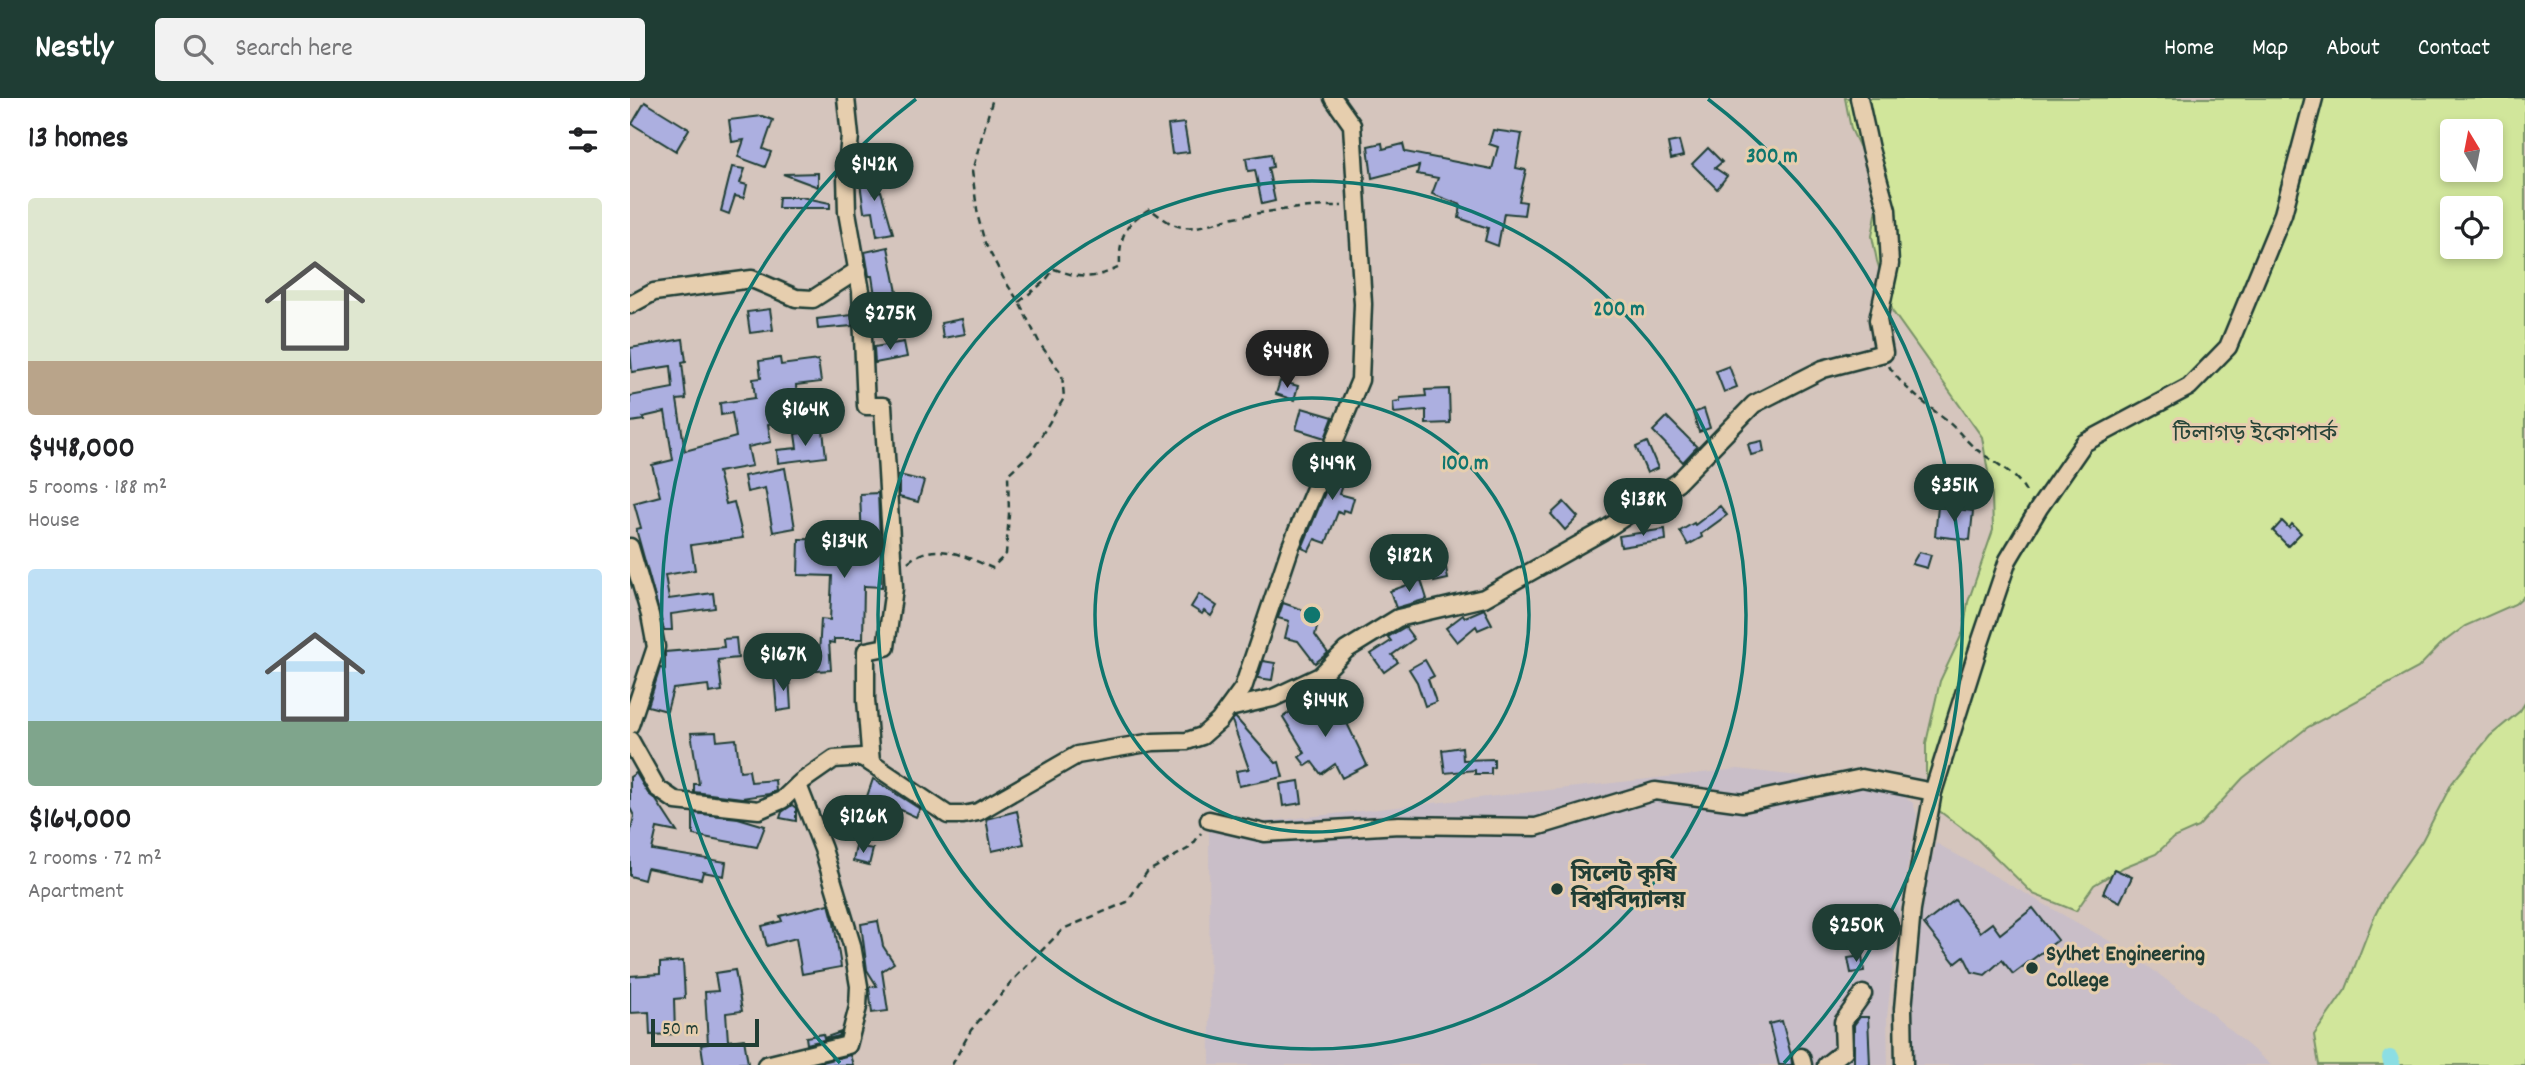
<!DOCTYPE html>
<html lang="en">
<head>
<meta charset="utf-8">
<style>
	:root { --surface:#fff; --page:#f2f2f2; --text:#202124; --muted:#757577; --accent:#1f3d34 }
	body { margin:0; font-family:Dekko,"Noto Sans Bengali",sans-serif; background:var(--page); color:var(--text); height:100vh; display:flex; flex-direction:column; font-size:26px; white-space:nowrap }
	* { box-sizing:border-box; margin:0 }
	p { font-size:23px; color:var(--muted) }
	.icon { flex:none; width:38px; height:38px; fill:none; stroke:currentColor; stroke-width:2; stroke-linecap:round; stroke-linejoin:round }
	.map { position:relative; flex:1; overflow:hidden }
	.drawer { display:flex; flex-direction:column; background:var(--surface); width:630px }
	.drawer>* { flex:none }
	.needle { width:46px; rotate:350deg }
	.fabs { position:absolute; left:1810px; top:21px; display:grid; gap:14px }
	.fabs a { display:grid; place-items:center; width:63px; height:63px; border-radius:7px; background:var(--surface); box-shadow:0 4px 10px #0003; font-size:35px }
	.scale { position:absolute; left:21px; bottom:18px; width:108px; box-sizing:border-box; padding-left:7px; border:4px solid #1f3d34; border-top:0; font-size:19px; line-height:24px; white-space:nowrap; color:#1f3d34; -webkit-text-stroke:5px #e6ceae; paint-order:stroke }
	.price { position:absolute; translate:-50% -60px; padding:0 16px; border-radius:24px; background:var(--accent); color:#fff; font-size:23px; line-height:46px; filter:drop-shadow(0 2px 4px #0008) }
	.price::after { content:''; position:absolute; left:50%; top:42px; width:21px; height:16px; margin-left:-10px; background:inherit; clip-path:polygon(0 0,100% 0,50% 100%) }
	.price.selected { background:#222; color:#fff }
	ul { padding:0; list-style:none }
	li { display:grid; align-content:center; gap:14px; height:371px; padding:0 28px }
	li span { display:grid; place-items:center; height:217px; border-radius:7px; color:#555 }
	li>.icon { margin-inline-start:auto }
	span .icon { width:126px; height:126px; fill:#fffc; stroke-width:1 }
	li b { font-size:30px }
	h2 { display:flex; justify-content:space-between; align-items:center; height:84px; padding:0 28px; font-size:30px }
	header { display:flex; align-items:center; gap:42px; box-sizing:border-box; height:98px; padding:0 35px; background:var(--accent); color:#fff }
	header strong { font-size:33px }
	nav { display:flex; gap:38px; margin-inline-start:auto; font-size:24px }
	.search { width:490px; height:63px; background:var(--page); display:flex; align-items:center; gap:18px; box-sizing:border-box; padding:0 24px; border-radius:7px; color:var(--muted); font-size:26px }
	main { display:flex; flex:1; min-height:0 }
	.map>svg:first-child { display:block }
</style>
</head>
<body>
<header>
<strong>Nestly</strong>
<div class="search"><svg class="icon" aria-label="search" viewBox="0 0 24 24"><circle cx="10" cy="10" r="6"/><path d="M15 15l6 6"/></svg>Search here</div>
<nav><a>Home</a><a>Map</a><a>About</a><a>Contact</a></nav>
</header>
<main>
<section class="drawer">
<h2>13 homes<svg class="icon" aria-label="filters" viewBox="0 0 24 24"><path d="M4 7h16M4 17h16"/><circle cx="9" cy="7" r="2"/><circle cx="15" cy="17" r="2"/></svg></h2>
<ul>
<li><span style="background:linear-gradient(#dfe7d0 75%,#b9a48a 0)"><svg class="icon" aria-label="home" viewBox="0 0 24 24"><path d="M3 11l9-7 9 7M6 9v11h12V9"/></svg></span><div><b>$448,000</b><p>5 rooms · 188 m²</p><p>House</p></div></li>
<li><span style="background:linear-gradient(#bfe0f5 70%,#7fa58c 0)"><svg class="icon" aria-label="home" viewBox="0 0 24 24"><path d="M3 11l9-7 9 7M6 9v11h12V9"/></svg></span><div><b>$164,000</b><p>2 rooms · 72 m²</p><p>Apartment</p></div></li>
</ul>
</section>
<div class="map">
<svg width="1895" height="967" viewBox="0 0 1895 967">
	<rect width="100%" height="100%" fill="#d5c5bd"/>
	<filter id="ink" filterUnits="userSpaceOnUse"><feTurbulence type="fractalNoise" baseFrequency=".0143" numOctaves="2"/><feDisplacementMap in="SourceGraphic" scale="14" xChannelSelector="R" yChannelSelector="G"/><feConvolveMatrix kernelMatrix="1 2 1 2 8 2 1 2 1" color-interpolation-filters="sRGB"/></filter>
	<g filter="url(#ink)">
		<g fill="#c9bec8">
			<polygon points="1108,671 1222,684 1271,696 1283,705 1287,718 1268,823 1257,919 1258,967 580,967 579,730"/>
			<polygon points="1306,745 1499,854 1578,913 1641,967 1281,967 1288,826 1292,798"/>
		</g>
		<g fill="#d1e69b" stroke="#789268" stroke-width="2" fill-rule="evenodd">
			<path d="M1215 0H1895V497L1885 506 1835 528 1811 546 1788 570 1678 629 1613 680 1568 729 1543 740 1526 756 1494 769 1464 787 1446 813 1403 796 1348 742 1296 703V645L1310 583 1333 534 1338 504 1363 432 1362 397 1352 339 1263 214 1247 163 1242 138 1247 111 1232 54 1221 31ZM1822 33H1860V72H1822ZM1822 110H1860V149H1822Z"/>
			<polygon points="1895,605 1895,967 1689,967 1684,937 1716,891 1744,819 1759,790 1792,743 1822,685 1860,638 1890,613"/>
		</g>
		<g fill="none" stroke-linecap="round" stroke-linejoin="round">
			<polyline stroke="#8cdee3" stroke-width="16" points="1760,960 1762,967"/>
		</g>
		<g fill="#acafe0" stroke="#1f3d34" stroke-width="2">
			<polygon points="15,4 59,31 46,53 2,26"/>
			<polygon points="132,18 143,22 133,51 141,54 135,69 108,59 114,42 102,44 99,22"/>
			<polygon points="554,25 559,54 542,56 538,27"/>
			<polygon points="863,32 892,36 886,70 896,72 889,103 896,104 894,117 874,115 868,148 855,143 858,130 829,120 831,107 802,96 808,80 787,76 789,68 742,80 738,48 752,45 753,51 773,46 775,54 862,71 868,49 859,46"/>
			<polygon points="1049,43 1053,58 1041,61 1038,45"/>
			<polygon points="1078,50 1092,64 1085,70 1097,78 1087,91 1062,66"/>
			<polygon points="641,56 643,69 638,70 645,103 632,106 625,72 618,73 616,60"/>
			<polygon points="239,68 243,95 251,93 263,135 247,138 243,113 234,114 228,70"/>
			<polygon points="102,69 115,71 110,85 117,87 114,100 105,98 99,116 91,113"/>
			<polygon points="188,75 188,89 153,76 154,76"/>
			<polygon points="149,99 171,99 200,105 200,110 148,110"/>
			<polygon points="258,149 270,209 258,211 256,203 246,204 242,178 239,178 235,154"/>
			<polygon points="140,211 143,232 120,235 117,214"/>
			<polygon points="222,217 222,228 188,231 187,221"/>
			<polygon points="332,221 335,236 313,240 311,225"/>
			<polygon points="53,241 56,263 52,264 56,301 47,302 55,353 106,339 102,315 91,317 90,305 125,300 123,281 131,280 129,263 150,260 151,267 188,262 191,284 166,287 168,322 138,326 141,344 118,349 122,368 88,374 96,406 104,404 113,440 61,447 65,472 35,477 39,501 83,495 85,510 41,516 42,532 34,532 6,431 11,430 4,405 30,398 22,367 43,362 35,314 13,319 14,322 0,324 0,298 43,290 41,268 2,274 0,250"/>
			<polygon points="274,244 277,259 245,265 244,249"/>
			<polygon points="1099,268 1107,289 1094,294 1086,273"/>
			<polygon points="650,283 668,288 664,302 646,296"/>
			<polygon points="819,291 820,325 796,326 796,312 764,315 763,304 770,303 770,300 796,298 795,292"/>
			<polygon points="672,310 703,319 695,340 666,331"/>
			<polygon points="1074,311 1080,330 1069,334 1063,315"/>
			<polygon points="1037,319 1067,349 1053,364 1023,333"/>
			<polygon points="193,332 196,359 148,365 147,352 167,350 165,336"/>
			<polygon points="1132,343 1134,354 1121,357 1118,346"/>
			<polygon points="1017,344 1028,370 1017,375 1006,349"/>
			<polygon points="715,345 725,349 709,396 724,400 720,414 713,412 712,416 708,414 696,445 685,441 679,453 672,450 696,392 698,392"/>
			<polygon points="155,370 165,430 143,434 135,390 117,394 114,378"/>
			<polygon points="269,377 294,383 288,404 269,399"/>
			<polygon points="248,395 252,489 234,488 233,541 204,541 204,545 199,544 201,572 172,574 170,560 189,557 191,521 200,522 202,478 168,477 169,441 232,442 230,396"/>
			<polygon points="934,404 948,419 935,432 921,416"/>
			<polygon points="1090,408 1097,417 1071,436 1072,439 1058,447 1050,433 1064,425 1065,427"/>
			<polygon points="1308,409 1343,413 1340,442 1305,438"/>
			<polygon points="1652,423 1659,430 1662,426 1671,435 1658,448 1643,433"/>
			<polygon points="1035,431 1036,442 991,449 989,438"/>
			<polygon points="1289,454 1301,457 1297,470 1282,466"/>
			<polygon points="816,470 818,481 804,484 802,473"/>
			<polygon points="791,482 797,501 766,510 760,493"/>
			<polygon points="569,496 587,508 581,518 574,513 572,516 561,509"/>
			<polygon points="653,505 676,513 677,510 691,514 685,537 698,555 685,565 668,543 655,540 659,523 648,520"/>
			<polygon points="854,511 862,526 848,532 846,528 827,544 816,530 833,517 835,519"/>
			<polygon points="775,529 784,541 762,557 768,564 754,574 741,556 761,543 758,539"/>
			<polygon points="106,540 108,560 88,562 92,593 79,595 78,587 43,591 37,613 18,608 30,570 35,571 35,554 94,549 93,541"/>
			<polygon points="795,562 804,578 798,581 806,604 795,608 787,584 779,571"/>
			<polygon points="633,563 645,565 642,582 628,580"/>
			<polygon points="159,577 161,611 147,613 144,578"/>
			<polygon points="684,597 698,618 708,612 716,623 737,667 712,680 705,666 691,676 682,664 676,668 669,659 675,655 653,619"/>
			<polygon points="605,619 646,665 649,664 653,679 609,688 606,673 619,671 602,623"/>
			<polygon points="86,634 87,643 106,641 110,673 119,672 121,684 145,682 146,693 139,696 112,700 64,694 64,686 69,686 61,635"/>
			<polygon points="832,649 833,662 864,661 864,669 861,670 861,676 845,676 845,672 815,675 812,652"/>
			<polygon points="6,675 18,695 26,702 47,734 27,730 22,752 96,764 94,778 73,774 71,781 17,770 14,782 0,778 0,737 4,718 0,710 0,679"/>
			<polygon points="243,681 290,711 286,719 271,712 265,730 243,721 244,717 232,713"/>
			<polygon points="669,683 672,705 653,708 650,686"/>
			<polygon points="162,707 166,710 166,723 150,720 152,714"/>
			<polygon points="387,713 394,746 362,753 356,721"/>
			<polygon points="63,715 108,720 135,728 127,749 63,737"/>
			<polygon points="226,748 243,751 239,767 223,763"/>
			<polygon points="1484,771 1502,779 1490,804 1473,795"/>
			<polygon points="1325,802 1350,834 1362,825 1370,836 1403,810 1428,842 1383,876 1372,862 1355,877 1342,874 1334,858 1325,865 1294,826"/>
			<polygon points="199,806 204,825 211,869 172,876 166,840 137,848 132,828 152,823 150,818"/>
			<polygon points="248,823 253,848 264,865 252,873 258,913 242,915 239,889 247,888 237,872 231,826"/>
			<polygon points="1232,858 1234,873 1221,875 1218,860"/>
			<polygon points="53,863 55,900 44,901 45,936 20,937 19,914 0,915 0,878 30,876 30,865"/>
			<polygon points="105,872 112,913 96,915 98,943 114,941 118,965 74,967 71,947 78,946 75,894 88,893 85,875"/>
			<polygon points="1230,919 1238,919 1240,967 1224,967 1224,927"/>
			<polygon points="1152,923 1161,957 1162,967 1149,967 1139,926"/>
			<polygon points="211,934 209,938 177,946 176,939 193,936 194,940"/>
			<polygon points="220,957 223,967 181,967"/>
		</g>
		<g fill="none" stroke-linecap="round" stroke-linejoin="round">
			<defs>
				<g id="minor">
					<polyline points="216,0 220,38 216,78 217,114 231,193 236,308 253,308 264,490 256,549 236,553 236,602 241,665"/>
					<polyline points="0,207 24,194 122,181 166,200 183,201 228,172"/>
					<polyline points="0,449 20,517 26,549 0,627"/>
					<polyline points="599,610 643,600 690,578 716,552 768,520 854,500 973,433 1048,384 1124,306 1193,271 1254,255 1248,222 1260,166 1257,112 1240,51 1229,0"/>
					<polyline points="0,642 27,690 46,703 129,712 152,702 171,684 204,661 232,659 318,717 333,717 348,714 447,657 523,644 557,643 572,638 589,623 613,590 661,448 730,282 733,206 722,27 703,0"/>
					<polyline points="579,722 635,735 769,727 906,729 1025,693 1113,705 1232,680 1303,694"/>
					<polyline points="1171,959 1173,967"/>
					<polyline points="136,967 218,947 228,909 229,888 222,847 193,751 168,687"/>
					<polyline points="1196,967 1214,953 1213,924 1233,896"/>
					<polyline points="1274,967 1273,911 1282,811 1303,694 1350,545 1378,462 1409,410 1454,345 1559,289 1598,249 1653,116 1684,0"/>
				</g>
			</defs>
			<use href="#minor" stroke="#1f3d34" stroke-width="21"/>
			<g stroke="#1f3d34" stroke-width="2.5" stroke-dasharray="7 5" stroke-linecap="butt">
				<path d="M389 204 415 183 424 171C453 181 461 182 490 169 489 140 494 125 520 111 530 118 541 128 553 129 572 132 592 120 611 118 641 113 683 107 712 108"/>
				<path d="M1259 268C1273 291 1298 307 1318 324 1328 332 1336 343 1346 351 1365 366 1388 374 1398 398"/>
				<path d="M278 464C303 442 335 458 362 470L376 456 379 416 378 376 401 355 434 300 432 276 410 246 389 204 375 183 355 145 348 119 342 73 363 0"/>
				<polyline points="322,967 341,932 386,879 433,831 497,804 517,774 561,749 571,735"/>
			</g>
			<use href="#minor" stroke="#e6ceae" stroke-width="16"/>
		</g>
	</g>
	<g fill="none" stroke="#0f766e" stroke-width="3.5">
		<circle cx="682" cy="517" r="217"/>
		<circle cx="682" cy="517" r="434"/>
		<path d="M210 965A651 651 0 0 1 286 1M1078 1A651 651 0 0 1 1154 965"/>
	</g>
	<g fill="#1f3d34" stroke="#e6ceae" stroke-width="2.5">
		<circle cx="927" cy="791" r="7"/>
		<circle cx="1402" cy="870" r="7"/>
	</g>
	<g text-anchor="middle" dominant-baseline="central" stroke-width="6" stroke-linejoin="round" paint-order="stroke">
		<g font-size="23" fill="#284539" stroke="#e6ceae">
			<text x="1625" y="337">টিলাগড় ইকোপার্ক</text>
		</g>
		<g font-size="23" font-weight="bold" fill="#1f3d34" stroke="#e6ceae" text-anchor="start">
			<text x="941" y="778">সিলেট কৃষি<tspan x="941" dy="26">বিশ্ববিদ্যালয়</tspan></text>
			<text x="1416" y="857">Sylhet Engineering<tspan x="1416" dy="26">College</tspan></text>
		</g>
	</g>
	<circle cx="682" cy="517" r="10" fill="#0f766e" stroke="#e6ceae" stroke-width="3.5"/>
	<g font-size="21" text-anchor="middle" font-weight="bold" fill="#0f766e" stroke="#e6ceae" stroke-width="6" stroke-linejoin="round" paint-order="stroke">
		<text x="1142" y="64">300 m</text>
		<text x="989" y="217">200 m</text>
		<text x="835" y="371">100 m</text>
	</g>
</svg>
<div class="fabs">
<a><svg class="needle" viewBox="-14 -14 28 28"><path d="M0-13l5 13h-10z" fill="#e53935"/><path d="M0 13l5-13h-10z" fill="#757577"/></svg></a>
<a><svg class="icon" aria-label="locate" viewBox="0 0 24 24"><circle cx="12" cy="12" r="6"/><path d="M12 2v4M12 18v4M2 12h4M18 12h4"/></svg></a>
</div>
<div class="scale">50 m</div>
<b class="price" style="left:244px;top:105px">$142K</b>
<b class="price" style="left:260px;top:254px">$275K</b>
<b class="price selected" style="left:657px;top:292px">$448K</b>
<b class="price" style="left:175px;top:350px">$164K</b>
<b class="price" style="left:702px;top:404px">$149K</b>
<b class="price" style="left:1324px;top:426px">$351K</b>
<b class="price" style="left:1013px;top:440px">$138K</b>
<b class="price" style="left:214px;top:482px">$134K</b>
<b class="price" style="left:779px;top:496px">$182K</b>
<b class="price" style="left:153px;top:595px">$167K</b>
<b class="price" style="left:695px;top:641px">$144K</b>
<b class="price" style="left:233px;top:757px">$126K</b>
<b class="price" style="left:1226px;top:866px">$250K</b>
</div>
</main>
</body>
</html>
